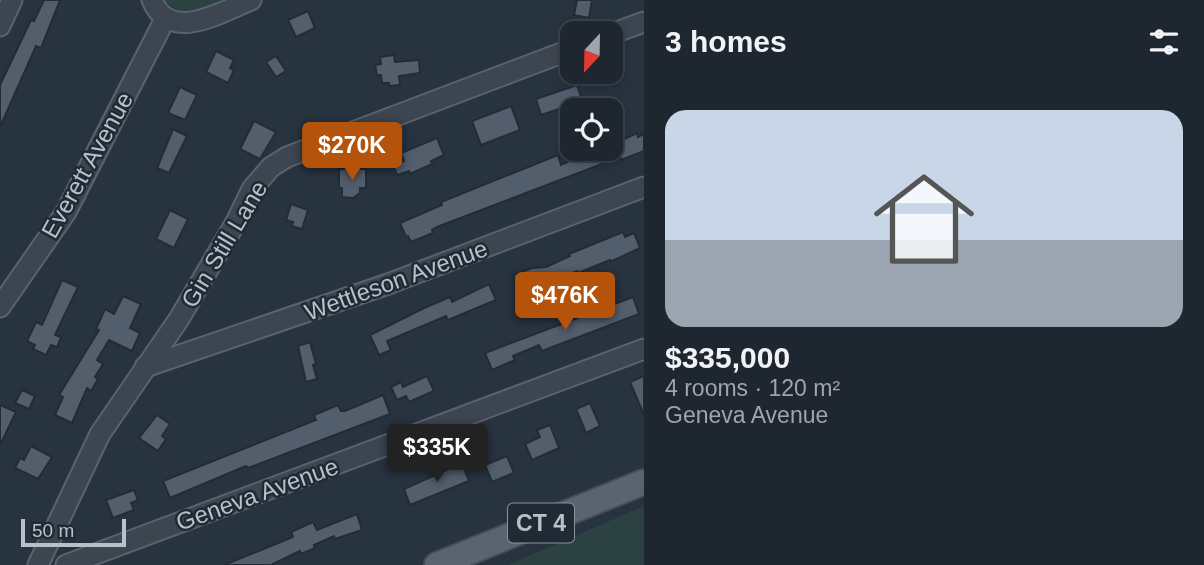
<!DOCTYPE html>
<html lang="en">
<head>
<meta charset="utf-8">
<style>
	:root { --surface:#1e2630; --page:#2b323c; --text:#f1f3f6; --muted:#a1a5ab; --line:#3c434c; --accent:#b45309 }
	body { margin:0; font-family:Arial,sans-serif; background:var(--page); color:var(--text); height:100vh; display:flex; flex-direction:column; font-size:26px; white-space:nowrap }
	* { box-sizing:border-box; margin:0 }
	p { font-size:23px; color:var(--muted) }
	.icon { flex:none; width:38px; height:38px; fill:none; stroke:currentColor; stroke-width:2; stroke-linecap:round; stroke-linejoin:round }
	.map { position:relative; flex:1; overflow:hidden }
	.details { display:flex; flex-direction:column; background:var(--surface); width:560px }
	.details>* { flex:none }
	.needle { width:46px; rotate:202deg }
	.buttons { position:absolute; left:560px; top:21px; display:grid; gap:14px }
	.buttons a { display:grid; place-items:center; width:63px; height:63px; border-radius:14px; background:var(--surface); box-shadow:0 4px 10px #0003,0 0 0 2px var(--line); font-size:35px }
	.scale { position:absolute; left:21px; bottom:18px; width:105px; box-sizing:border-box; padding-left:7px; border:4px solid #b8c0ca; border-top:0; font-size:19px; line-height:24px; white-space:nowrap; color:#b8c0ca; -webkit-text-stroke:5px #202a35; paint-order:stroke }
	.price { position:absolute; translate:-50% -60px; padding:0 16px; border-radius:7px; background:var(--accent); color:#fff; font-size:23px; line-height:46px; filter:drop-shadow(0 2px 4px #0008) }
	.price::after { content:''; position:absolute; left:50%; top:42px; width:21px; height:16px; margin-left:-10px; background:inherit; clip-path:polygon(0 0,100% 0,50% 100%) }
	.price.current { background:#222; color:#fff }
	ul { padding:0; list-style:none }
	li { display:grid; align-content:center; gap:14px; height:371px; padding:0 21px }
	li+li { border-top:2px solid var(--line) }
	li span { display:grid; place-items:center; height:217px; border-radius:21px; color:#555 }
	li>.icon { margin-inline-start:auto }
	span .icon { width:126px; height:126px; fill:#fffc; stroke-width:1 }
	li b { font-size:30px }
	h2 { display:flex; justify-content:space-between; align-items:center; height:84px; padding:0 21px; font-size:30px }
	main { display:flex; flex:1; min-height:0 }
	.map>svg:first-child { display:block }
</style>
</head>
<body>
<main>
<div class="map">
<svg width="644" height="565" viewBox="0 0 644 565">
	<rect width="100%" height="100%" fill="#283340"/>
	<g fill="#2b4142">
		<polygon points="162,0 233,0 187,16"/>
		<polygon points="644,506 644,565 508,565"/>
	</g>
	<g fill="#535e6d" stroke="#222c37" stroke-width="2">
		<polygon points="44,0 60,0 41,48 36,46 0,127 0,85 31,20 34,21"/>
		<polygon points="577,0 592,0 589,18 574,15"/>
		<polygon points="308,11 315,28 296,37 288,20"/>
		<polygon points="216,51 234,60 230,68 234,70 228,83 206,72"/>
		<polygon points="394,55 395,62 419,60 420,73 399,76 400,85 389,86 389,83 382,83 381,75 377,75 375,65 381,64 380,57"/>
		<polygon points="276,56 286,71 276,77 266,62"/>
		<polygon points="595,72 626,72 626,73 593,85 589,74"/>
		<polygon points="577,85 581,97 574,99 574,104 541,115 536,99"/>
		<polygon points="180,87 197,95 185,120 168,113"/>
		<polygon points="511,106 520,130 481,145 472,121"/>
		<polygon points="254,121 276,132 260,159 240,149"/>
		<polygon points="173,129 187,136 169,173 157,168"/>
		<polygon points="637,133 638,137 644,134 644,151 621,160 620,157 437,227 432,230 433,233 411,242 408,236 406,237 400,223 442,205 441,202 558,155 561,165 584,155 583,152 591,149 611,149 611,138 620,134 622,140"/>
		<polygon points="437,138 444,155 431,161 432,164 410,174 409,171 397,175 393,165 404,161 401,153"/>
		<polygon points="339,169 366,169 366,188 360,188 360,193 353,198 342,197 342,188 339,188"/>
		<polygon points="291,204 308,210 302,229 292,226 293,222 286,220"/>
		<polygon points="170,210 188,219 174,248 156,239"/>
		<polygon points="623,232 625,237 634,233 640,248 610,262 610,260 578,273 577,271 520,294 513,275 532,268 546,267 570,256 569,254"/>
		<polygon points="62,280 78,287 55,335 61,337 57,347 51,345 46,355 33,349 35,345 27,341 36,322 42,325"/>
		<polygon points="489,284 496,300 448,320 446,316 387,341 391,350 379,355 370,335 424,308 450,297 452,302"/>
		<polygon points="123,296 141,304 130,328 140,333 132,351 109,340 97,360 103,364 95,377 98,379 91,391 87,388 72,423 55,415 63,397 59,395 99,330 96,329 105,309 114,314"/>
		<polygon points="633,297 639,314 542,351 539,345 513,356 515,360 492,370 485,353"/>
		<polygon points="310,342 316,364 313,365 317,379 306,382 298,346"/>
		<polygon points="427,376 434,391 409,402 406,396 397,400 391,387 401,382 403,387"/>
		<polygon points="644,376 644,415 630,382"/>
		<polygon points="22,390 35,396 29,409 15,403"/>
		<polygon points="383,395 390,414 361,425 248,468 246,466 170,498 163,481 316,420 314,415 338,405 341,411 345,411"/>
		<polygon points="590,403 600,426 586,433 576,409"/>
		<polygon points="0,405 16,412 0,445"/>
		<polygon points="157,415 170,424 162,436 166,439 158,451 139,438"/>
		<polygon points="550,425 559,448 532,460 525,444 540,437 537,430"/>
		<polygon points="31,446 52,457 38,479 15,468 20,458 24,460"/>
		<polygon points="507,456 514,473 492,482 485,465"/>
		<polygon points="462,463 469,481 410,505 404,489"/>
		<polygon points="134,490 138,500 131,503 134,510 113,518 106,500"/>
		<polygon points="357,514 362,530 335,539 334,536 314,545 315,548 301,554 300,551 271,565 224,565 293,537 291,532 313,522 317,530"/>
	</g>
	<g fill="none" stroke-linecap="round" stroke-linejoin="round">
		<defs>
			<g id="minor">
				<path d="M152 0C170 44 221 12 251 0"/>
				<polyline points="0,26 12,0"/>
				<polyline points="611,34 644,22"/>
				<polyline points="0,307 66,212 165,19"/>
				<polyline points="145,367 388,284 644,187"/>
				<polyline points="38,565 100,434 179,319 236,222 252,189 271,167 287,157 572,49"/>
				<polyline points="66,565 644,349"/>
			</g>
			<polyline id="major" points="437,565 644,482"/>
		</defs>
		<use href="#minor" stroke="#59636d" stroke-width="23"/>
		<use href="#major" stroke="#454e59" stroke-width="28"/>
		<use href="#minor" stroke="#3c4550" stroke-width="19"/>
		<use href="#major" stroke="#5a646f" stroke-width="24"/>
	</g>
	<g text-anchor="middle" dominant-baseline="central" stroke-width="5" stroke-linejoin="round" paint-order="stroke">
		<rect fill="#202a35" stroke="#8a939d" stroke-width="2" x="508" y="503.5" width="66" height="39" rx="5"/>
		<g font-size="23" font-weight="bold" fill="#b8c0ca">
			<text x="541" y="523">CT 4</text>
		</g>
		<g font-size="24" fill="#b8c0ca" stroke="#202a35">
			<text transform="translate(87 165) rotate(-61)">Everett Avenue</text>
			<text transform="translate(224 244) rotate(-59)">Gin Still Lane</text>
			<text transform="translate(396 280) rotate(-20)">Wettleson Avenue</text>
			<text transform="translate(257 494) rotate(-20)">Geneva Avenue</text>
		</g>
	</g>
</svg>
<div class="buttons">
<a><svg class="needle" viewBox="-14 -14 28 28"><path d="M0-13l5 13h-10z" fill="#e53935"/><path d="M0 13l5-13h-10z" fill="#a1a5ab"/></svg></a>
<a><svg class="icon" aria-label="locate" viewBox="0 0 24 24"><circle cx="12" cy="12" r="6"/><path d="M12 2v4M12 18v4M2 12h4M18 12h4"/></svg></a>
</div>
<div class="scale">50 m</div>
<b class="price" style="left:352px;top:182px">$270K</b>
<b class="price" style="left:565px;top:332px">$476K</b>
<b class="price current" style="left:437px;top:484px">$335K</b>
</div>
<section class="details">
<h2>3 homes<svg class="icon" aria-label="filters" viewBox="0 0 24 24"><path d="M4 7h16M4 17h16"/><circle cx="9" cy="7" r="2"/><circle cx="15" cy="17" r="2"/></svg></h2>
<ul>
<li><span style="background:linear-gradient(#c9d6e8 60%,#9aa5b1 0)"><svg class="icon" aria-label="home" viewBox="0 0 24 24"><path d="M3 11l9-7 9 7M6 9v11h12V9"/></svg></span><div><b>$335,000</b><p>4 rooms · 120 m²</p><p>Geneva Avenue</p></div></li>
</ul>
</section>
</main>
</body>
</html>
